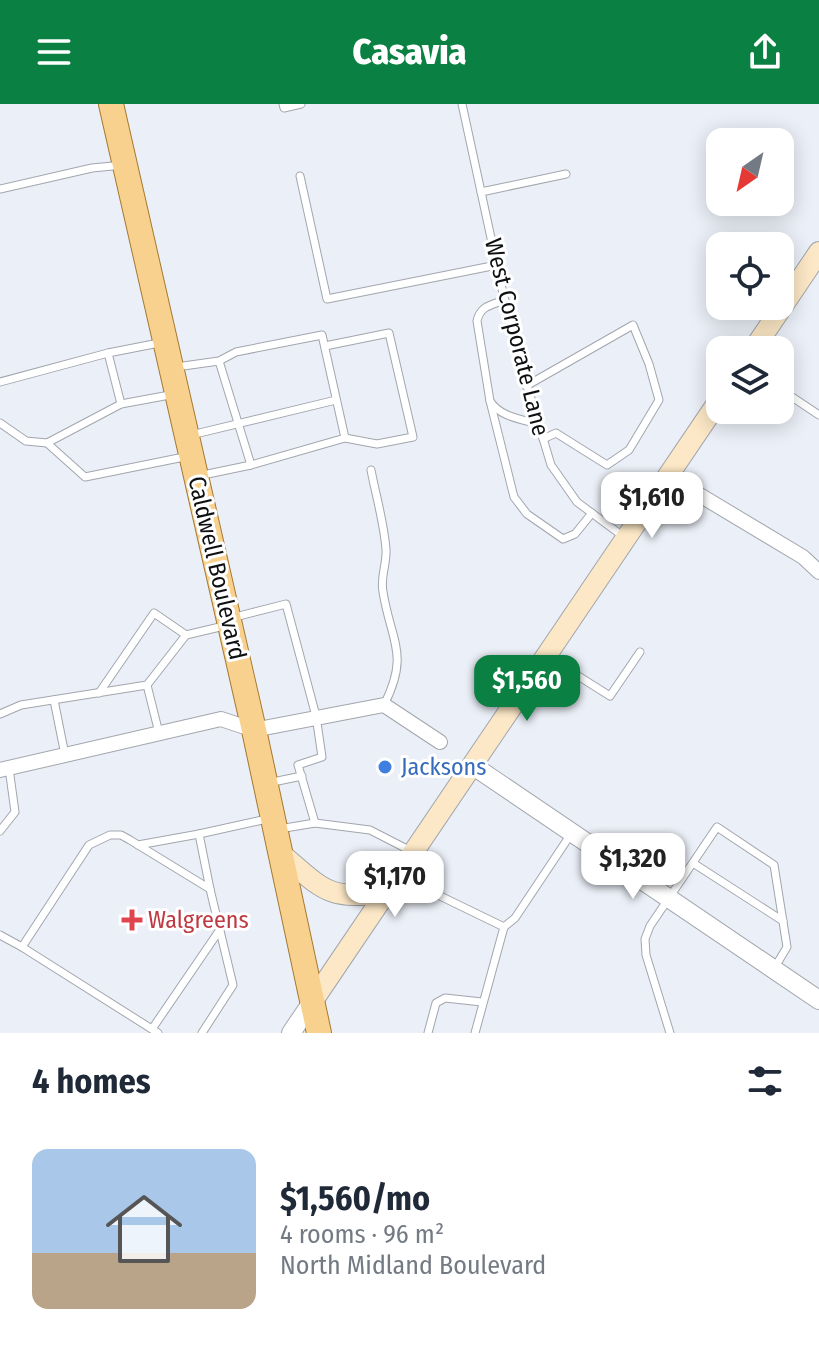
<!DOCTYPE html>
<html lang="en">
<head>
<meta charset="utf-8">
<style>
	:root { --surface:#fff; --page:#f6f6f7; --text:#1f2937; --muted:#747a83; --accent:#0b8043 }
	body { margin:0; font-family:"Fira Sans Condensed",sans-serif; background:var(--page); color:var(--text); height:100vh; display:flex; flex-direction:column; font-size:30px; white-space:nowrap }
	* { box-sizing:border-box; margin:0 }
	p { font-size:26px; color:var(--muted) }
	.icon { flex:none; width:44px; height:44px; fill:none; stroke:currentColor; stroke-width:2; stroke-linecap:round; stroke-linejoin:round }
	.map { position:relative; height:929px; overflow:hidden }
	.panel { display:flex; flex-direction:column; background:var(--surface); flex:1 }
	.panel>* { flex:none }
	.needle { width:52px; rotate:214deg }
	.controls { position:absolute; left:706px; top:24px; display:grid; gap:16px }
	.controls a { display:grid; place-items:center; width:88px; height:88px; border-radius:16px; background:var(--surface); box-shadow:0 4px 20px #0003; font-size:40px }
	.price { position:absolute; translate:-50% -68px; padding:0 18px; border-radius:16px; background:#fff; color:#222; font-size:26px; line-height:52px; filter:drop-shadow(0 2px 4px #0008) }
	.price::after { content:''; position:absolute; left:50%; top:48px; width:24px; height:18px; margin-left:-12px; background:inherit; clip-path:polygon(0 0,100% 0,50% 100%) }
	.price.on { background:var(--accent); color:#fff }
	ul { padding:0; list-style:none }
	li { display:flex; align-items:center; gap:24px; height:200px; padding:0 32px }
	li span { display:grid; place-items:center; flex:none; width:224px; height:160px; border-radius:16px; color:#555 }
	li>.icon { margin-inline-start:auto }
	span .icon { width:96px; height:96px; fill:#fffc; stroke-width:1 }
	li b { font-size:34px }
	h2 { display:flex; justify-content:space-between; align-items:center; height:96px; padding:0 32px; font-size:34px }
	header { display:flex; justify-content:space-between; align-items:center; height:104px; padding:0 32px; background:var(--accent); color:#fff; font-size:36px; font-weight:800 }
	.map>svg:first-child { display:block }
</style>
</head>
<body>
<header><svg class="icon" aria-label="menu" viewBox="0 0 24 24"><path d="M4 6h16M4 12h16M4 18h16"/></svg>Casavia<svg class="icon" aria-label="share" viewBox="0 0 24 24"><path d="M12 15V3M7 8l5-5 5 5M5 13v7h14v-7"/></svg></header>
<div class="map">
<svg width="819" height="929" viewBox="0 0 819 929">
	<rect width="100%" height="100%" fill="#ebeff7"/>
	<g fill="none" stroke-linecap="round" stroke-linejoin="round">
		<defs>
			<g id="service">
				<polyline points="283,0 284,4 301,0"/>
				<polyline points="462,0 512,231 551,361 577,398 624,433"/>
				<polyline points="300,72 327,195 497,161"/>
				<polyline points="0,85 92,64 123,61"/>
				<polyline points="481,88 566,70"/>
				<path d="M505 196C491 201 480 202 477 217L490 297C500 313 521 315 538 320"/>
				<polyline points="325,242 389,229 413,333 377,340 345,334"/>
				<polyline points="219,257 251,361"/>
				<polyline points="176,263 219,257 236,248 322,231 345,334 251,361 198,372"/>
				<polyline points="0,278 108,249"/>
				<polyline points="526,282 633,221 649,260 659,296 629,346 607,361 556,329 543,335"/>
				<polyline points="780,285 819,311"/>
				<polyline points="175,290 121,300 47,339 85,373 189,352"/>
				<polyline points="490,297 514,393 527,410 563,435 575,430 592,409"/>
				<polyline points="121,300 108,249 159,239"/>
				<polyline points="0,319 26,337 47,339"/>
				<polyline points="191,331 336,296"/>
				<path d="M371 366C376 392 384 419 386 445 387 460 380 473 383 488 391 538 410 550 384 601"/>
				<polyline points="231,514 286,500 316,612 322,653 298,661 315,719 279,725"/>
				<polyline points="548,553 610,592 640,548"/>
				<polyline points="147,581 186,531 224,522"/>
				<polyline points="99,589 154,509 186,531"/>
				<polyline points="54,596 65,651"/>
				<polyline points="0,610 21,601 147,581 159,629"/>
				<polyline points="268,679 302,672"/>
				<polyline points="315,719 370,726 411,747"/>
				<polyline points="0,727 15,708 9,664"/>
				<polyline points="138,741 199,730"/>
				<polyline points="693,759 783,817"/>
				<polyline points="399,772 504,823 515,814 571,730"/>
				<polyline points="210,785 199,730 267,715"/>
				<polyline points="0,831 22,843"/>
				<polyline points="152,925 219,827"/>
				<polyline points="158,929 22,843 89,741 110,731 121,731 130,736 210,785 233,881 202,929"/>
				<polyline points="428,929 436,899 445,894 482,898"/>
				<polyline points="475,929 504,823"/>
				<polyline points="670,929 646,851 645,835 650,822 717,723 774,761 787,843 775,863"/>
			</g>
			<g id="minor">
				<polyline points="668,372 803,453 819,468"/>
				<polyline points="0,666 221,615 254,626 384,601 440,638"/>
			</g>
			<g id="tertiary">
				<polyline points="472,661 819,896"/>
				<polyline points="291,929 312,898"/>
			</g>
			<g id="secondary">
				<polyline points="753,246 819,148"/>
				<path d="M280 749C324 786 326 796 386 789"/>
				<polyline points="312,898 720,295"/>
			</g>
			<polyline id="primary" points="111,0 254,626 319,929"/>
		</defs>
		<use href="#service" stroke="#a2a6ad" stroke-width="9"/>
		<use href="#minor" stroke="#a2a6ad" stroke-width="16"/>
		<use href="#tertiary" stroke="#a2a6ad" stroke-width="20"/>
		<use href="#secondary" stroke="#a2a6ad" stroke-width="22"/>
		<use href="#primary" stroke="#a47931" stroke-width="26"/>
		<use href="#service" stroke="#fff" stroke-width="7"/>
		<use href="#minor" stroke="#fff" stroke-width="14"/>
		<use href="#tertiary" stroke="#fff" stroke-width="18"/>
		<use href="#secondary" stroke="#fce8c6" stroke-width="20"/>
		<use href="#primary" stroke="#f9d18e" stroke-width="24"/>
	</g>
	<circle fill="#3f7fe0" stroke="#fff" stroke-width="3" cx="385" cy="663" r="8"/>
	<path fill="#e0444e" stroke="#fff" stroke-width="3" d="M128 804h8v8h8v8h-8v8h-8v-8h-8v-8h8z"/>
	<g text-anchor="middle" dominant-baseline="central" stroke-width="6" stroke-linejoin="round" paint-order="stroke">
		<g font-size="24" fill="#0e0f11" stroke="#fff">
			<text transform="translate(517 233) rotate(76)">West Corporate Lane</text>
			<text transform="translate(217 464) rotate(77)">Caldwell Boulevard</text>
		</g>
		<g font-size="24" fill="#366cbe" stroke="#fff" text-anchor="start">
			<text x="401" y="663">Jacksons</text>
		</g>
		<g font-size="24" fill="#be3a42" stroke="#fff" text-anchor="start">
			<text x="148" y="816">Walgreens</text>
		</g>
	</g>
</svg>
<div class="controls">
<a><svg class="needle" viewBox="-14 -14 28 28"><path d="M0-13l5 13h-10z" fill="#e53935"/><path d="M0 13l5-13h-10z" fill="#747a83"/></svg></a>
<a><svg class="icon" aria-label="locate" viewBox="0 0 24 24"><circle cx="12" cy="12" r="6"/><path d="M12 2v4M12 18v4M2 12h4M18 12h4"/></svg></a>
<a><svg class="icon" aria-label="layers" viewBox="0 0 24 24"><path d="M12 4l9 5-9 5-9-5zM3 14l9 5 9-5"/></svg></a>
</div>
<b class="price" style="left:652px;top:436px">$1,610</b>
<b class="price on" style="left:527px;top:619px">$1,560</b>
<b class="price" style="left:633px;top:797px">$1,320</b>
<b class="price" style="left:395px;top:815px">$1,170</b>
</div>
<section class="panel">
<h2>4 homes<svg class="icon" aria-label="filters" viewBox="0 0 24 24"><path d="M4 7h16M4 17h16"/><circle cx="9" cy="7" r="2"/><circle cx="15" cy="17" r="2"/></svg></h2>
<ul>
<li><span style="background:linear-gradient(#a9c7e8 65%,#b9a48a 0)"><svg class="icon" aria-label="home" viewBox="0 0 24 24"><path d="M3 11l9-7 9 7M6 9v11h12V9"/></svg></span><div><b>$1,560/mo</b><p>4 rooms · 96 m²</p><p>North Midland Boulevard</p></div></li>
</ul>
</section>
</body>
</html>
